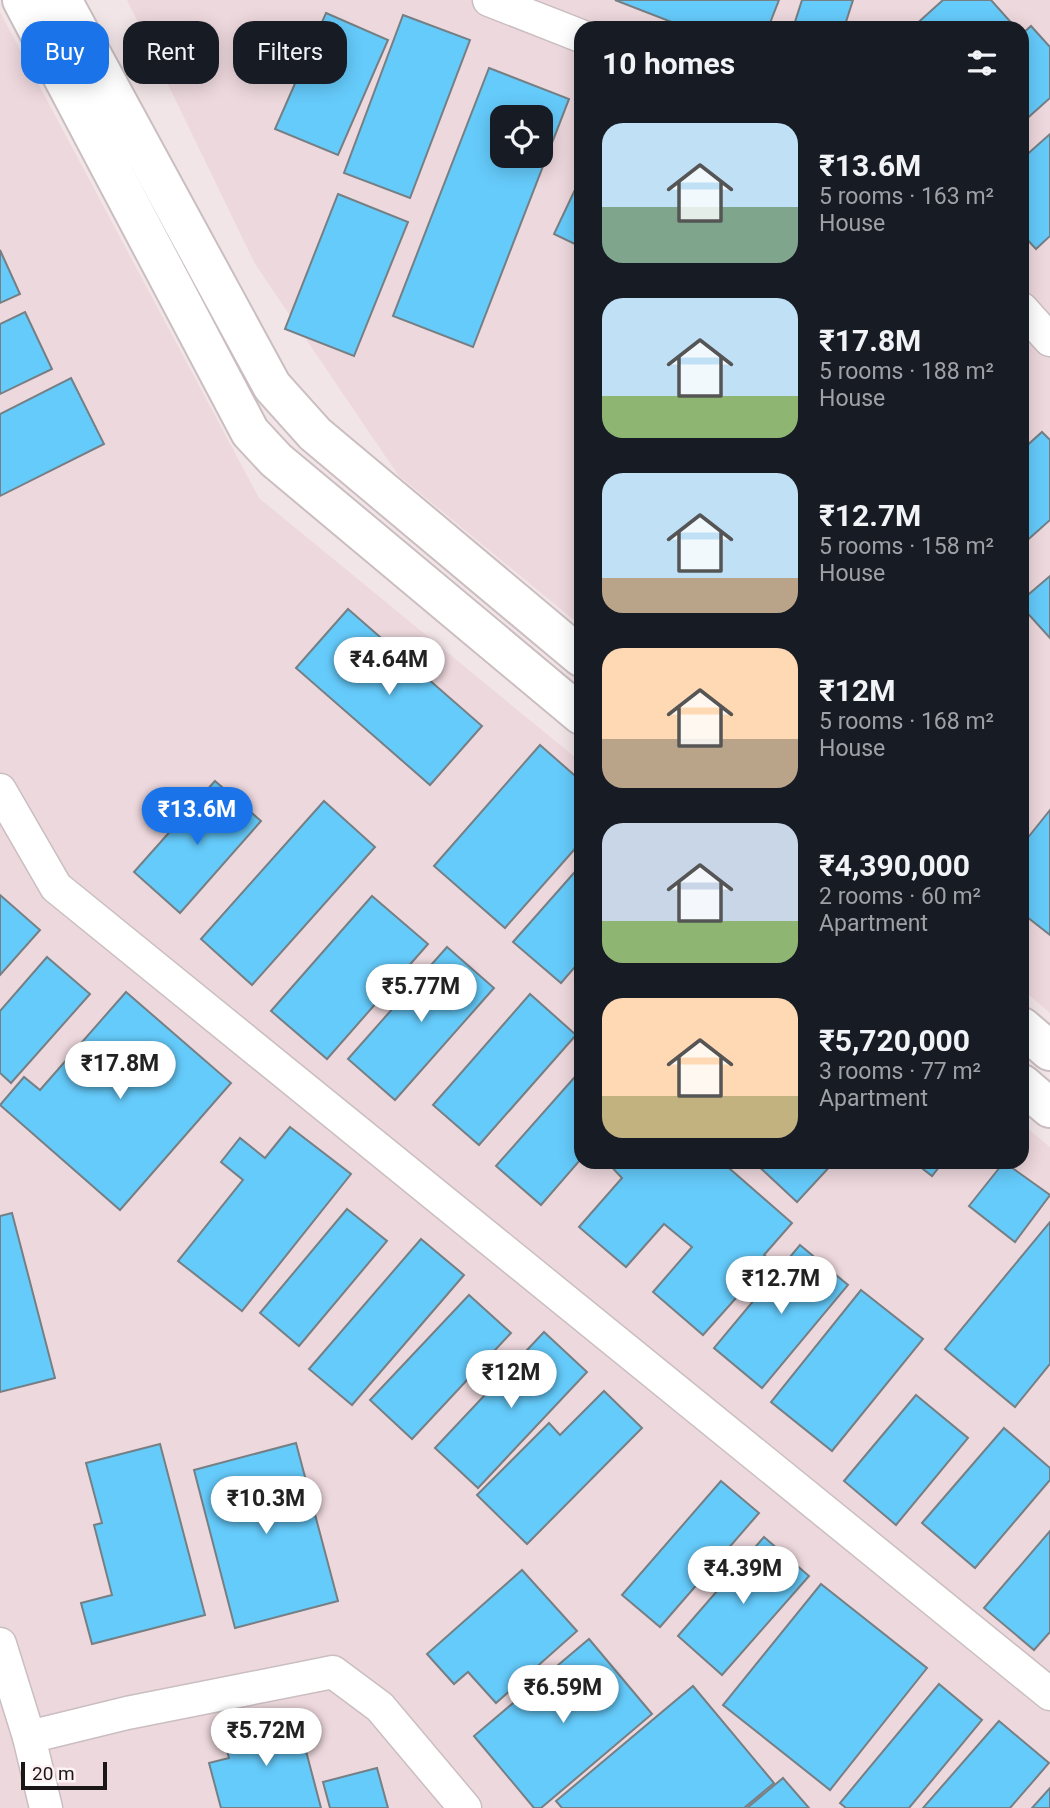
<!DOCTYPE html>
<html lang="en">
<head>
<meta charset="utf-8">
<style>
	:root { --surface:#171b24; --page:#20242c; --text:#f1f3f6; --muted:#9ea1a6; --accent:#1a73e8 }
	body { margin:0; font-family:Roboto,sans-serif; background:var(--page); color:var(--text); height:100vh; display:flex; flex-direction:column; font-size:26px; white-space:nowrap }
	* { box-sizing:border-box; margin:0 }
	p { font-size:23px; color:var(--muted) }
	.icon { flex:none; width:38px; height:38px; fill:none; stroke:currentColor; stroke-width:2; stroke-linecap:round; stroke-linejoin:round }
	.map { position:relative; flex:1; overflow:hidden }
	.drawer { position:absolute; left:574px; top:21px; width:455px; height:1148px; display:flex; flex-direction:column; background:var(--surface); border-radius:21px; box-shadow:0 4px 18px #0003 }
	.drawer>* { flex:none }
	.guide { position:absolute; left:21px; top:21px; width:448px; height:63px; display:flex; gap:14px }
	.tools { position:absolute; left:490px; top:105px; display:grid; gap:14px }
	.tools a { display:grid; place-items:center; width:63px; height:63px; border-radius:14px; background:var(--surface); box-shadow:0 4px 18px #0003; font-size:35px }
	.scale { position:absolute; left:21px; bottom:18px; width:86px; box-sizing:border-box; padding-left:7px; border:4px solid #1b1718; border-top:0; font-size:19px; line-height:24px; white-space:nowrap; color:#1b1718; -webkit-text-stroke:5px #fff2f5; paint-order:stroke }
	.price { position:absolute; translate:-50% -60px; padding:0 16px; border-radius:24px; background:#fff; color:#222; font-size:23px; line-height:46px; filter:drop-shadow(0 2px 4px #0008) }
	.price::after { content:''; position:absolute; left:50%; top:42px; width:21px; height:16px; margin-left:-10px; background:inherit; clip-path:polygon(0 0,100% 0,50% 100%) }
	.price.selected { background:var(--accent); color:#fff }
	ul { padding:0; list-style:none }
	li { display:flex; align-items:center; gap:21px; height:175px; padding:0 28px }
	li span { display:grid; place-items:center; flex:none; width:196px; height:140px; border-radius:21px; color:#555 }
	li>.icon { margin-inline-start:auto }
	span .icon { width:84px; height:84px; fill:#fffc; stroke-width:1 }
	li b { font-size:30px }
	h2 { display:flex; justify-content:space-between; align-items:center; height:84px; padding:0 28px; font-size:30px }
	.chip { padding:0 24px; border-radius:21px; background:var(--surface); box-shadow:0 4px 18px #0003; font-size:24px; line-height:63px }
	.chip.selected { background:var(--accent); color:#fff }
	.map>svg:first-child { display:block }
</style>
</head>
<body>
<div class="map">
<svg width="1050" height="1808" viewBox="0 0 1050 1808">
	<rect width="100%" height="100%" fill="#f2e5e8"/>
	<g fill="#edd8dd" fill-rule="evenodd">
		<path d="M127 0H1050V1013L1022 989V28H581V626L398 475 255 264ZM502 117H541V156H502Z"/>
		<polygon points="0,12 259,498 581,762 581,1162 1022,1162 1022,1124 1050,1147 1050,1808 0,1808"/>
	</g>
	<g fill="#65cbfb" stroke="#757f84" stroke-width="2" fill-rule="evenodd">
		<polygon points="615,0 779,0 768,28 687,28"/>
		<polygon points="802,0 853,0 844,28 793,28"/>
		<polygon points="943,0 991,0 1016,28 912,28"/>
		<polygon points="326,13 388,40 338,155 275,129"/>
		<polygon points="403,15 470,40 410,198 344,173"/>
		<polygon points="1031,26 1050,47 1050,98 1022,123 1022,34"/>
		<path d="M489 68 569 99 473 347 393 316ZM502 117H541V156H502Z"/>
		<polygon points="1050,134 1050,236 1036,249 1022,234 1022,159"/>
		<polygon points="581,177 581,247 554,234"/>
		<polygon points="338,194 408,222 354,356 285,329"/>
		<polygon points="0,250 20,294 0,303"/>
		<polygon points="25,312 52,369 0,394 0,324"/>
		<polygon points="71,378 104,444 0,496 0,414"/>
		<polygon points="1042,432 1050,440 1050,520 1022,545 1022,450"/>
		<polygon points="1050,576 1050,638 1022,607 1022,600"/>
		<polygon points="348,609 482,726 430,785 296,668"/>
		<polygon points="540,745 581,781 581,842 505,928 434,866"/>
		<polygon points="215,781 261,821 180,913 134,872"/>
		<polygon points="324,801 375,847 252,985 201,939"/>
		<polygon points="1050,810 1050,935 1022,913 1022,845"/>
		<polygon points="581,865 581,960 561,983 513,942"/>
		<polygon points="0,895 40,930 0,975"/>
		<polygon points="372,896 428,944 327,1059 271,1011"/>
		<polygon points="447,947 494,988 395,1100 348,1059"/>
		<polygon points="47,957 90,994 11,1083 0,1073 0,1011"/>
		<polygon points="126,992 231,1083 120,1210 0,1105 24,1077 40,1090"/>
		<polygon points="530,994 576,1035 479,1145 433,1105"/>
		<polygon points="581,1070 581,1159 541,1205 496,1166"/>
		<polygon points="290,1127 351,1174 242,1311 178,1261 243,1180 221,1162 240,1138 265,1158"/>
		<polygon points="607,1162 722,1162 792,1223 764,1255 777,1266 751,1295 744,1289 703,1335 653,1292 692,1247 664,1224 626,1267 579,1227 622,1178"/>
		<polygon points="754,1162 834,1162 797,1202"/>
		<polygon points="914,1162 943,1162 932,1176"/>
		<polygon points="1004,1162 1050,1195 1015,1242 969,1206"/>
		<polygon points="347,1209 387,1241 299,1346 260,1313"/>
		<polygon points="12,1213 55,1378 0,1392 0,1216"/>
		<polygon points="1050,1222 1050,1364 1015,1407 945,1349"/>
		<polygon points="421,1239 464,1275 352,1405 309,1369"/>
		<polygon points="800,1245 848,1285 762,1388 714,1348"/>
		<polygon points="861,1290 923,1339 832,1451 771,1402"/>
		<polygon points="469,1295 511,1333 412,1439 370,1400"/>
		<polygon points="544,1332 587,1372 478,1488 435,1448"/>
		<polygon points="604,1391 642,1428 527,1544 477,1495 549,1423 560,1435"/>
		<polygon points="916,1395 968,1438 896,1525 844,1481"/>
		<polygon points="1004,1428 1050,1468 1050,1480 975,1568 922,1523"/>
		<polygon points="296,1443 338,1601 235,1628 194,1470"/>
		<polygon points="160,1444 205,1615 92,1644 81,1603 112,1595 94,1525 102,1523 86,1463"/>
		<polygon points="721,1481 759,1513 660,1627 622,1595"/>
		<polygon points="1050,1531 1050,1632 1034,1650 984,1608"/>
		<polygon points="764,1537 809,1576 722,1675 678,1636"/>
		<polygon points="522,1570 577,1631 496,1703 468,1672 454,1684 427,1654"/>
		<polygon points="821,1584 927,1668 830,1790 723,1705"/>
		<polygon points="589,1639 652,1714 541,1808 534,1808 474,1736"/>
		<polygon points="939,1684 982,1720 909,1808 846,1808 840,1803"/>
		<polygon points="693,1686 774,1783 744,1808 562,1808 556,1801"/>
		<polygon points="296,1713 321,1808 221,1808 209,1763 229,1758 222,1732"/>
		<polygon points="999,1721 1049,1763 1010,1808 923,1808"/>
		<polygon points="377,1768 388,1808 330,1808 323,1782"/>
		<polygon points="783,1778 809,1808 747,1808"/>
		<polygon points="1050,1788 1050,1808 1032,1808"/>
	</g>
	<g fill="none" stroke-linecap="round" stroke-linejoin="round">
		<defs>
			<g id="minor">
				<polyline points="489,0 581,36"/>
				<polyline points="1022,309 1050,340"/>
				<polyline points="0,790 56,887 1050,1694"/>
				<polyline points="0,1644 29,1737 127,1713 333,1672 380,1707 465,1808"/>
				<polyline points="29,1737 46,1808"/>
			</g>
			<g id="tertiary">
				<polyline points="22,0 250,432 276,460 581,715"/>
				<polyline points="62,0 272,386 315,434 581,657"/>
				<polyline points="1022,1027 1050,1051"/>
				<polyline points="1022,1084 1050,1108"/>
			</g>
		</defs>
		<use href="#minor" stroke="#cabec1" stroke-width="35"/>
		<use href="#tertiary" stroke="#cabec1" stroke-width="42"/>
		<use href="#minor" stroke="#fff" stroke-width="32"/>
		<use href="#tertiary" stroke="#fff" stroke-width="38"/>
	</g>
</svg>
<div class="tools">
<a><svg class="icon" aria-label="locate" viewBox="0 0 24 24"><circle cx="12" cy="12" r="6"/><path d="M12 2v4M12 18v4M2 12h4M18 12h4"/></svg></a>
</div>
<div class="scale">20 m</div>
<b class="price" style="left:389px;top:697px">₹4.64M</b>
<b class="price selected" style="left:197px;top:847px">₹13.6M</b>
<b class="price" style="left:421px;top:1024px">₹5.77M</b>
<b class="price" style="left:120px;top:1101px">₹17.8M</b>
<b class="price" style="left:781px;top:1316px">₹12.7M</b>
<b class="price" style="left:511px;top:1410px">₹12M</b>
<b class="price" style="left:266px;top:1536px">₹10.3M</b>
<b class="price" style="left:743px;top:1606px">₹4.39M</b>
<b class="price" style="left:563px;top:1725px">₹6.59M</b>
<b class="price" style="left:266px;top:1768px">₹5.72M</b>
<div class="guide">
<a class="chip selected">Buy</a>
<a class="chip">Rent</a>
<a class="chip">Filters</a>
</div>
<section class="drawer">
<h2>10 homes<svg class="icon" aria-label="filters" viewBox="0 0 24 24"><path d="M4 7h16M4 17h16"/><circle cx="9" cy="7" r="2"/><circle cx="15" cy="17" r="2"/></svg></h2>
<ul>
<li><span style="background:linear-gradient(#bfe0f5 60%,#7fa58c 0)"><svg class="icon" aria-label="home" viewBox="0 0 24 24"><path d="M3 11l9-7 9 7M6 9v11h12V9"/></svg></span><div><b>₹13.6M</b><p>5 rooms · 163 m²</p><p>House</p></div></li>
<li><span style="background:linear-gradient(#bfe0f5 70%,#8fb573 0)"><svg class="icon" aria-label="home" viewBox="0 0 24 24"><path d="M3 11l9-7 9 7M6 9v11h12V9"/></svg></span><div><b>₹17.8M</b><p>5 rooms · 188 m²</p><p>House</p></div></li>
<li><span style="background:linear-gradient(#bfe0f5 75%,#b9a48a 0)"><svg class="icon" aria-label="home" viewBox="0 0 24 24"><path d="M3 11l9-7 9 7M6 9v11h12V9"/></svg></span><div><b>₹12.7M</b><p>5 rooms · 158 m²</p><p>House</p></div></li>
<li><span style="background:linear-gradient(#ffd9b3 65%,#b9a48a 0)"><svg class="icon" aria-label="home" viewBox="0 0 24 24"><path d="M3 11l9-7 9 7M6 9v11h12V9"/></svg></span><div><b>₹12M</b><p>5 rooms · 168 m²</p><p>House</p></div></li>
<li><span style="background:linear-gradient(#c9d6e8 70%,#8fb573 0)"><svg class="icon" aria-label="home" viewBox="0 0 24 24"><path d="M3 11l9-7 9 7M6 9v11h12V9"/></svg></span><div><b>₹4,390,000</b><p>2 rooms · 60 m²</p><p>Apartment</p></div></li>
<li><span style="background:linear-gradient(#ffd9b3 70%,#c2b280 0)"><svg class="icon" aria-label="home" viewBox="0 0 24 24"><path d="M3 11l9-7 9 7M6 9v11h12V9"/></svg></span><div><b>₹5,720,000</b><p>3 rooms · 77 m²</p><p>Apartment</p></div></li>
</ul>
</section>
</div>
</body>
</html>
